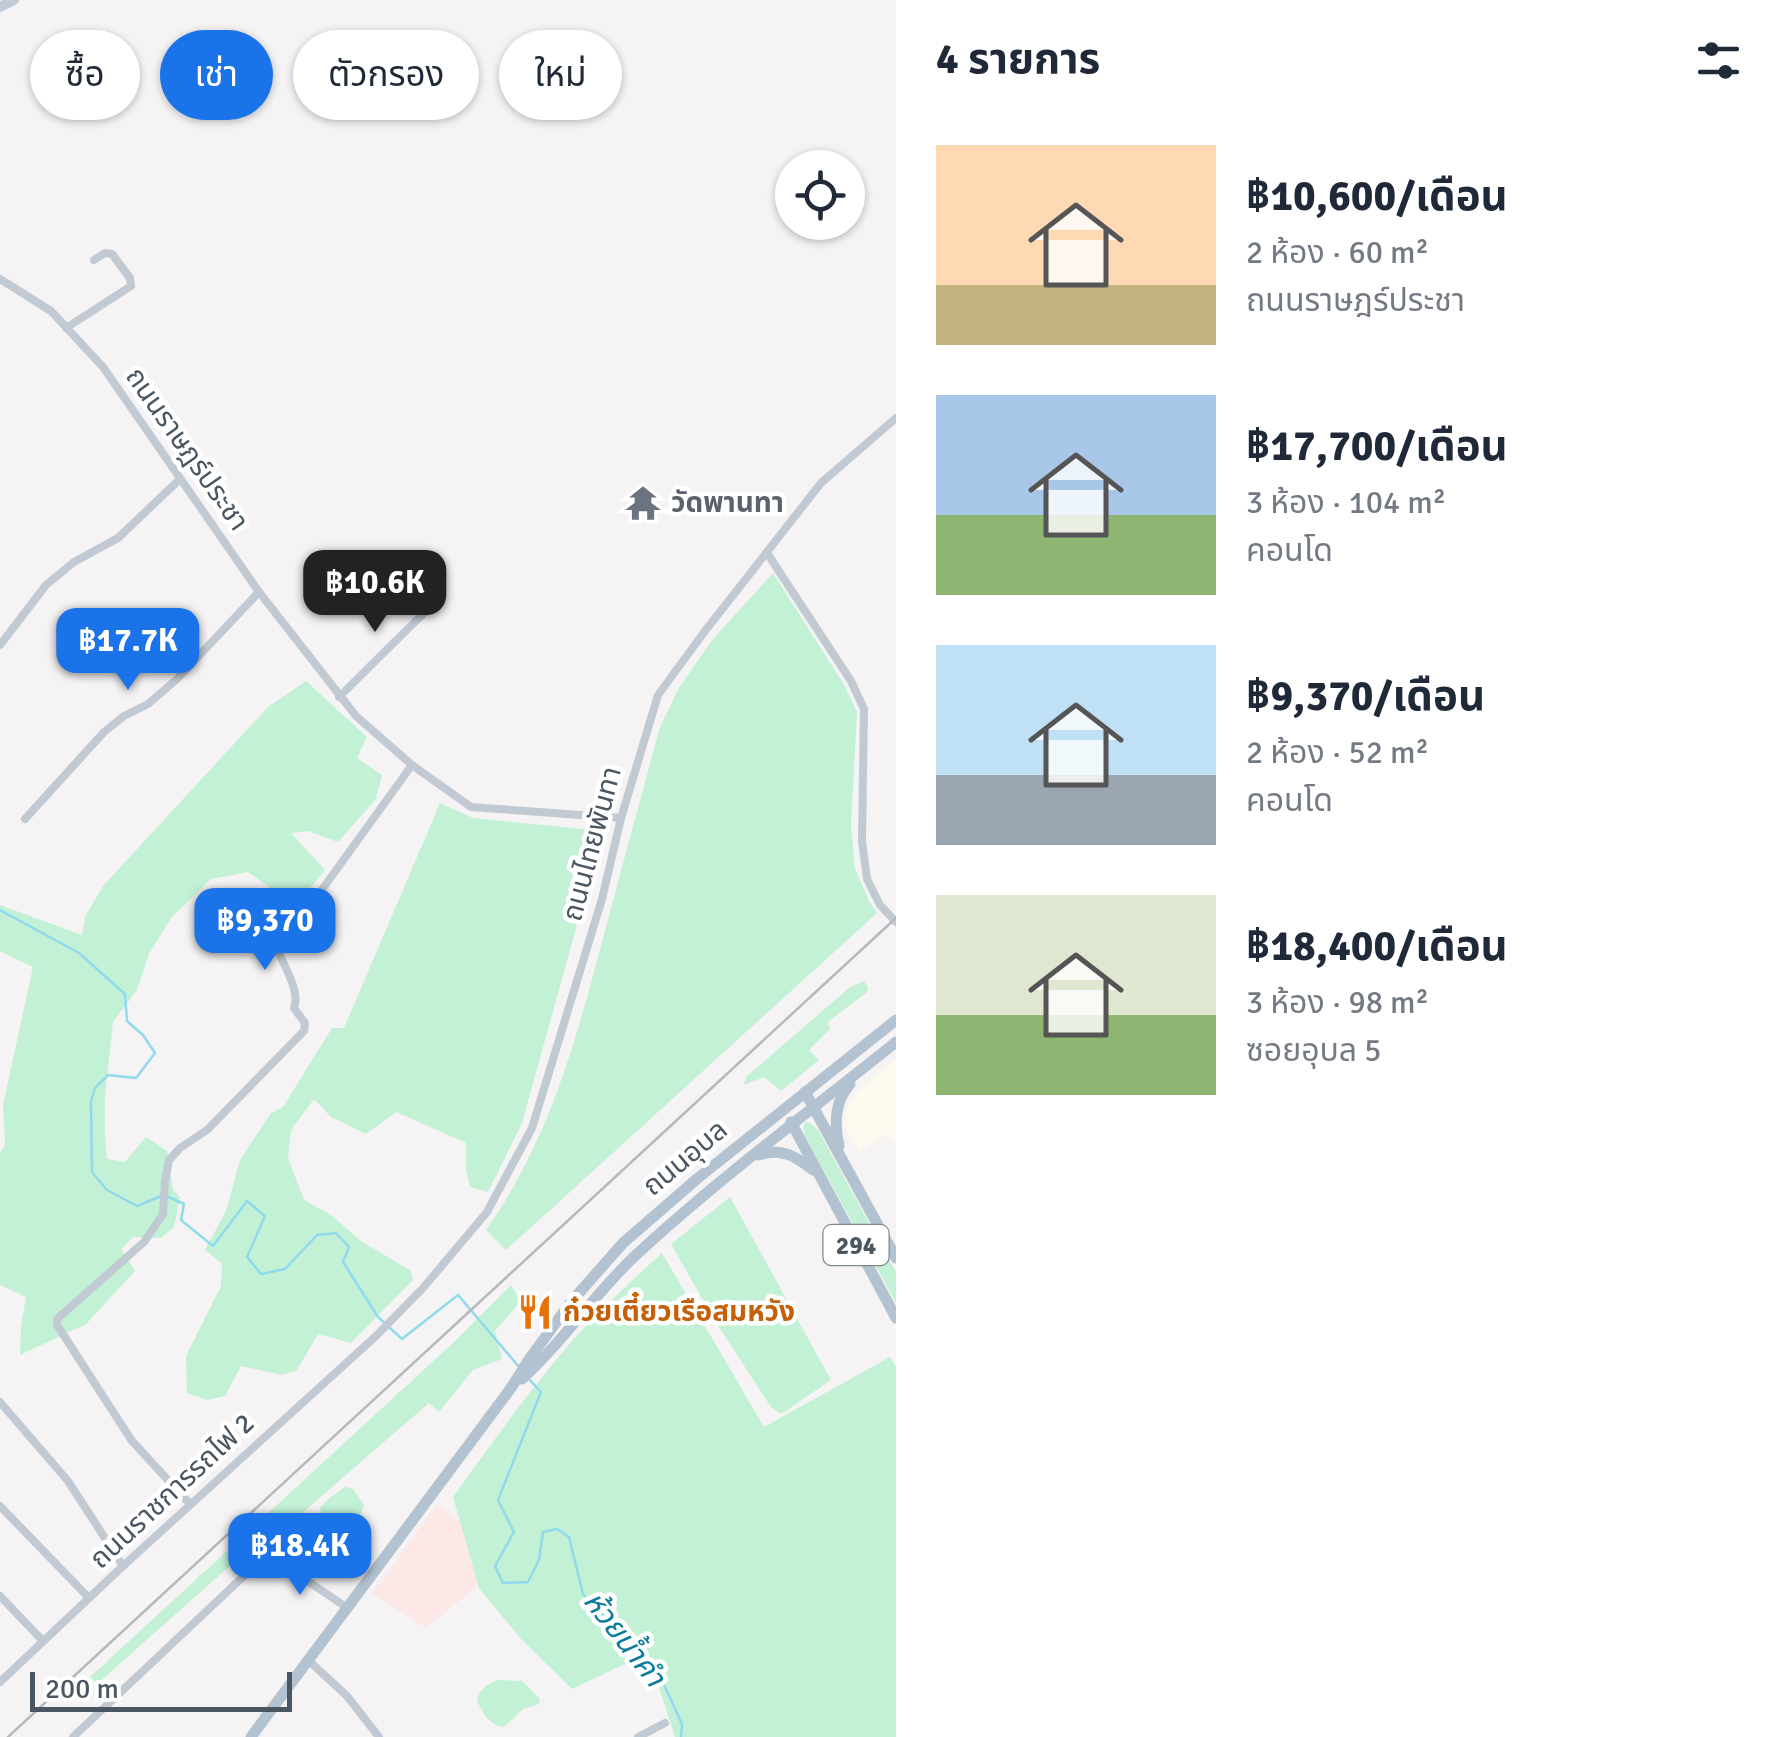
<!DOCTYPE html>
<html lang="th">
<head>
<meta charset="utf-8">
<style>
	:root { --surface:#fff; --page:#f6f6f7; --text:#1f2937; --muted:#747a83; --accent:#1a73e8 }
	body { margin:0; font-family:Signika,"Noto Sans Thai",sans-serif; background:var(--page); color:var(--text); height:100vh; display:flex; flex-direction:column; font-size:38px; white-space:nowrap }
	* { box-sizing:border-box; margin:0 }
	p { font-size:32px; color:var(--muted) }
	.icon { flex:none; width:55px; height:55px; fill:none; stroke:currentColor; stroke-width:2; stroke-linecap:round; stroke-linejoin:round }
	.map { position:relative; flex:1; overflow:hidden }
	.panel { display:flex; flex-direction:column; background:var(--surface); width:890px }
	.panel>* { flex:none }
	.top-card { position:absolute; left:30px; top:30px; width:715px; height:90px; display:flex; gap:20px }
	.buttons { position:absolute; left:775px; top:150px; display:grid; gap:20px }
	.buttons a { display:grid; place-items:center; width:90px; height:90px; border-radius:50%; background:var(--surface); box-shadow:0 2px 8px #0004; font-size:50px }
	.scale { position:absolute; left:30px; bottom:25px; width:262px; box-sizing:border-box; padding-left:10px; border:5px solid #4a5661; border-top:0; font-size:28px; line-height:35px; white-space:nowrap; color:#4a5661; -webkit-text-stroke:8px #fff; paint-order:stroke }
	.price { position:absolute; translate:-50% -85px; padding:0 22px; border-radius:20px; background:var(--accent); color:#fff; font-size:32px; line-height:65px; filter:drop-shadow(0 2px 5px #0008) }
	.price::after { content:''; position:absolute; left:50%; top:60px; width:30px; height:22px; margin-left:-15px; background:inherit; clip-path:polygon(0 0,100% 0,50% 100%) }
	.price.active { background:#222; color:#fff }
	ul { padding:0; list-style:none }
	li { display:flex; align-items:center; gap:30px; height:250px; padding:0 40px }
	li span { display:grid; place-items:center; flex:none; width:280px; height:200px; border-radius:0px; color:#555 }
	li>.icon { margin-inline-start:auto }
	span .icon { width:120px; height:120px; fill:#fffc; stroke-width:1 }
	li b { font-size:42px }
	h2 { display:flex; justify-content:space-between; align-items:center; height:120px; padding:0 40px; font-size:42px }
	.chip { padding:0 35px; border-radius:45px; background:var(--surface); box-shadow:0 2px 8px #0004; font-size:35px; line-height:90px }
	.chip.active { background:var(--accent); color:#fff }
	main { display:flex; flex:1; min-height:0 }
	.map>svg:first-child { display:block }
</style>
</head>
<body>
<main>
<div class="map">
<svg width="896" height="1737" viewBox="0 0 896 1737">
	<rect width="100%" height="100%" fill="#f5f3f3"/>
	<polygon fill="#fdf9ef" points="896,1059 896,1145 888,1133 859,1152 843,1125 848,1105 857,1091"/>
	<polygon fill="#fce8e6" points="437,1504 469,1528 489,1576 426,1628 372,1594"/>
	<g fill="#c3f1d5">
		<path d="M773 573 843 683 857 712 851 826 855 869 869 901 877 913 506 1250 486 1230C553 1136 580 1025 609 916 625 854 643 792 659 730L678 689 713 639Z"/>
		<polygon points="306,681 367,737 357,758 382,775 376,799 338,842 308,831 291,833 325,870 295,906 248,872 211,879 171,918 149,954 137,990 113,1022 105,1096 105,1134 107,1159 125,1162 146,1137 167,1151 173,1190 180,1197 174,1227 161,1238 133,1237 121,1249 135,1271 86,1324 20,1355 21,1326 26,1297 0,1285 0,1153 5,1146 3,1105 33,967 0,951 0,905 82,935 85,917 103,886 268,707"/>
		<polygon points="440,803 473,818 603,831 522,1123 488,1192 470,1187 466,1169 466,1143 396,1112 366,1134 331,1117 314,1099 291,1130 288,1158 304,1200 331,1215 362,1242 410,1270 413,1280 351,1343 318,1334 297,1370 282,1375 241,1366 225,1396 207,1400 187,1393 186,1356 221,1286 222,1264 205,1250 226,1211 240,1160 271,1113 283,1107 332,1028 344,1028"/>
		<polygon points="864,981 868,988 867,992 828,1022 830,1029 809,1050 819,1060 781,1091 764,1077 744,1085 746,1077 850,987"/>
		<polygon points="805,1122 810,1123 818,1130 896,1272 896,1303 806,1138 803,1128"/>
		<polygon points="730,1197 831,1380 781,1414 771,1407 715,1321 671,1244"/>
		<path d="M662 1253 764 1427 890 1357 896 1367V1737H675L656 1678 625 1664 572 1689 520 1638 479 1588 453 1497C490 1446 526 1395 567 1347 597 1313 629 1283 662 1253Z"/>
		<polygon points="511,1285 521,1301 495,1331 502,1359 473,1370 439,1412 429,1403 280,1532 258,1541 97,1684 90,1677 454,1342"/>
		<path d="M345 1487 353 1489 364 1505C361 1518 351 1527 338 1530L321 1513 320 1508 328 1499Z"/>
		<path d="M497 1680 522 1681 540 1699 539 1704 523 1709 504 1727C490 1726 481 1712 477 1699 481 1688 487 1685 497 1680Z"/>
	</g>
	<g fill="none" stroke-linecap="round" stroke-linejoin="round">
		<g stroke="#90daee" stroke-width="2.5">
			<polyline points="0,910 79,953 125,994 127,1021 143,1035 155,1053 136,1078 108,1075 95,1088 91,1101 92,1172 107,1190 137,1206 164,1195 184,1204 181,1220 213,1246 247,1201 265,1216 247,1257 261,1274 285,1269 317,1235 336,1233 349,1247 343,1262 378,1317 402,1339 458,1295 520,1368"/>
			<polyline points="528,1378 541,1392 498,1500 514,1532 495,1566 503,1583 528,1582 539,1560 543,1532 557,1529 569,1537 583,1594 661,1678 682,1724 681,1737"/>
		</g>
		<g stroke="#c1cad2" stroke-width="8">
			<polyline points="0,279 51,311 103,367 259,592 356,716 412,765 471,807 621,818"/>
			<polyline points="66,328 131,286 130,278 112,254 105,253 94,260"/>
			<polyline points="767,553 851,681 864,709 862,841 867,879 880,905 896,922"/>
			<polyline points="0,645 46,585 74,562 118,538 180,479"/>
			<polyline points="339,697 438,599"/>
			<polyline points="25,819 104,732 124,716 148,704 177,679 259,592"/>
			<polyline points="0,1402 68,1481 123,1566"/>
			<path d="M190 1504 132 1441 57 1325V1319L144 1242 163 1214 165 1181 169 1160 180 1148 207 1130 304 1031 305 1023 294 1008C301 990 282 964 276 945L281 935 321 891 412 765"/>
			<polyline points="0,1506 89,1598"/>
			<polyline points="0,1596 43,1641"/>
			<polyline points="308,1660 347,1696 379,1737"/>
			<polyline points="0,1682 123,1566 376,1336 423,1288 487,1212 532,1128 602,899 621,818 658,695 705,631 821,483 896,418"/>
			<polyline points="73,1737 263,1558 275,1559 346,1607"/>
			<polyline points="638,1737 665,1723"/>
		</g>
		<polyline stroke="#c1cbd6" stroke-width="10" points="0,7 14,0"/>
		<g stroke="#b3c2d1" stroke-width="11">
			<polyline points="805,1092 896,1258"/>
			<polyline points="791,1122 896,1318"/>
			<path d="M839 1146C834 1124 834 1102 850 1084"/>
			<path d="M758 1155C782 1148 794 1155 813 1170"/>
			<path d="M522 1379C564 1341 595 1293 636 1255 718 1179 809 1112 896 1042"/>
			<polyline points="251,1737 511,1388 530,1358 571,1302 623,1243 698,1178 896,1020"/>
		</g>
		<polyline stroke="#b5b8bd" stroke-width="2.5" points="8,1737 896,918"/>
	</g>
	<defs>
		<symbol id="temple-bare" viewBox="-9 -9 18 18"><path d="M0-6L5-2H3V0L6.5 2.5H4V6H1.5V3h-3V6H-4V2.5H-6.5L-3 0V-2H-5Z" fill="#6b7280" stroke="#fff" stroke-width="2.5" paint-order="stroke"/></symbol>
		<symbol id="restaurant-bare" viewBox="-9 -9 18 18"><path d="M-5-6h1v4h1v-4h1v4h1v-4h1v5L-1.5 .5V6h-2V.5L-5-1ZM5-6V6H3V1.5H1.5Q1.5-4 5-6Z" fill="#e8710a" stroke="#fff" stroke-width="2.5" paint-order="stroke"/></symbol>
	</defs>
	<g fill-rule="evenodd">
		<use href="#temple-bare" x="618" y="478" width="50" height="50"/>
		<use href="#restaurant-bare" x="510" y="1287" width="50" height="50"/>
	</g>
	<g text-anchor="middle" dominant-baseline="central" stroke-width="9" stroke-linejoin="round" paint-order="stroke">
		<rect fill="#fff" stroke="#808990" stroke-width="2.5" x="823.5" y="1225" width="65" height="40" rx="8"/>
		<g font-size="25" font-weight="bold" fill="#4a5661">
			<text x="856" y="1245">294</text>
		</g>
		<g font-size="28" fill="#4a5661" stroke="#fff">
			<text transform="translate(187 449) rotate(55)">ถนนราษฎร์ประชา</text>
			<text transform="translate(592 844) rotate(-75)">ถนนไทยพันทา</text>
			<text transform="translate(685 1158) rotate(-40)">ถนนอุบล</text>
			<text transform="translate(172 1491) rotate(-43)">ถนนราชการรถไฟ 2</text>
		</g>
		<g font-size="28" font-weight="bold" fill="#5b616d" stroke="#fff" text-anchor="start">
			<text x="671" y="503">วัดพานทา</text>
		</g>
		<g font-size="28" font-weight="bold" fill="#c56008" stroke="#fff" text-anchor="start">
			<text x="563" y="1312">ก๋วยเตี๋ยวเรือสมหวัง</text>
		</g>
		<g font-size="30" font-style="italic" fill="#0c7c9b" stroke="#fff">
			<text transform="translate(624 1639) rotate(52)">ห้วยน้ำคำ</text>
		</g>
	</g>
</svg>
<div class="buttons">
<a><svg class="icon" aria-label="locate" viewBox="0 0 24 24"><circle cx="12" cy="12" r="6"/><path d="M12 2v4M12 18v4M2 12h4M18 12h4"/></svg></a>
</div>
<div class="scale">200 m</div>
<b class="price active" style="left:375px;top:635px">฿10.6K</b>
<b class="price" style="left:128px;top:693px">฿17.7K</b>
<b class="price" style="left:265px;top:973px">฿9,370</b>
<b class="price" style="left:300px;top:1598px">฿18.4K</b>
<div class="top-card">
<a class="chip">ซื้อ</a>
<a class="chip active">เช่า</a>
<a class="chip">ตัวกรอง</a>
<a class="chip">ใหม่</a>
</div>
</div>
<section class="panel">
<h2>4 รายการ<svg class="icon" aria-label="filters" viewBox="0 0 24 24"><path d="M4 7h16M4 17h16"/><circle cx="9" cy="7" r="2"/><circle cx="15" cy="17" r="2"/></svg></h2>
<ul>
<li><span style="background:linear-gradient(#ffd9b3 70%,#c2b280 0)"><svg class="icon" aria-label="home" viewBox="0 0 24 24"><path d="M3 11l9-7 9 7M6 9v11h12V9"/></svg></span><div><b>฿10,600/เดือน</b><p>2 ห้อง · 60 m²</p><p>ถนนราษฎร์ประชา</p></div></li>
<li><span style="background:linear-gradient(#a9c7e8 60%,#8fb573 0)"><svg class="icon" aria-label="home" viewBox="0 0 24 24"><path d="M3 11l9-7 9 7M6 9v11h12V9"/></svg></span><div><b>฿17,700/เดือน</b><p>3 ห้อง · 104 m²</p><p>คอนโด</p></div></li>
<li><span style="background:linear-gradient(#bfe0f5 65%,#9aa5b1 0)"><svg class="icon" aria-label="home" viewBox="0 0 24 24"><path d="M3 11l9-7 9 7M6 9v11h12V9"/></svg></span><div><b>฿9,370/เดือน</b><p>2 ห้อง · 52 m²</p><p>คอนโด</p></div></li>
<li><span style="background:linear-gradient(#dfe7d0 60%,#8fb573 0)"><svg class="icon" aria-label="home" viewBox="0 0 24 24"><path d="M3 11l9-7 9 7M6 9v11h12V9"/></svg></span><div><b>฿18,400/เดือน</b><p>3 ห้อง · 98 m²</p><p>ซอยอุบล 5</p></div></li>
</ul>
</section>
</main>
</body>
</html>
